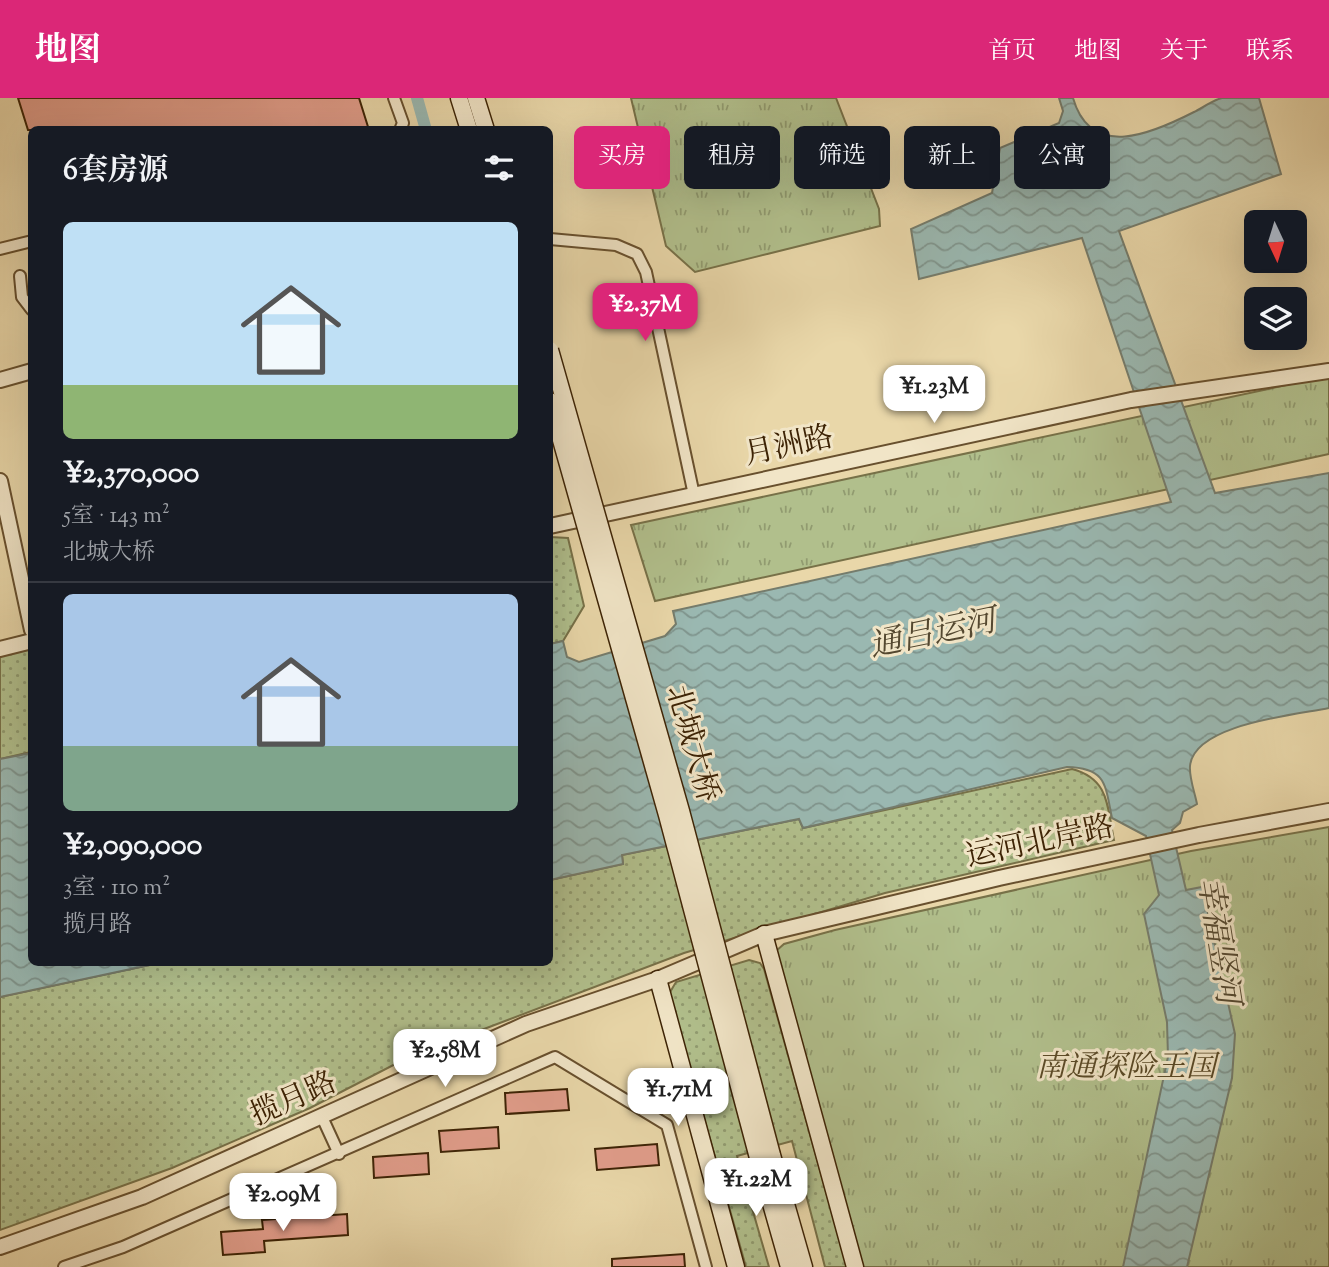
<!DOCTYPE html>
<html lang="zh">
<head>
<meta charset="utf-8">
<style>
	:root { --surface:#171b24; --page:#242831; --text:#f1f3f6; --muted:#9ea1a6; --line:#363941; --accent:#db2777 }
	body { margin:0; font-family:"Sorts Mill Goudy","Noto Serif SC",serif; background:var(--page); color:var(--text); height:100vh; display:flex; flex-direction:column; font-size:26px; white-space:nowrap }
	* { box-sizing:border-box; margin:0 }
	p { font-size:23px; color:var(--muted) }
	.icon { flex:none; width:38px; height:38px; fill:none; stroke:currentColor; stroke-width:2; stroke-linecap:round; stroke-linejoin:round }
	.map { position:relative; flex:1; overflow:hidden }
	.sheet { position:absolute; left:28px; top:28px; width:525px; height:840px; display:flex; flex-direction:column; background:var(--surface); border-radius:10px; box-shadow:0 7px 28px #0002 }
	.sheet>* { flex:none }
	.banner { position:absolute; left:574px; top:28px; width:649px; height:63px; display:flex; gap:14px }
	.needle { width:46px; rotate:176deg }
	.controls { position:absolute; left:1244px; top:112px; display:grid; gap:14px }
	.controls a { display:grid; place-items:center; width:63px; height:63px; border-radius:10px; background:var(--surface); box-shadow:0 7px 28px #0002; font-size:35px }
	.price { position:absolute; translate:-50% -60px; padding:0 16px; border-radius:14px; background:#fff; color:#222; font-size:23px; line-height:46px; filter:drop-shadow(0 2px 4px #0008) }
	.price::after { content:''; position:absolute; left:50%; top:42px; width:21px; height:16px; margin-left:-10px; background:inherit; clip-path:polygon(0 0,100% 0,50% 100%) }
	.price.selected { background:var(--accent); color:#fff }
	ul { padding:0; list-style:none }
	li { display:grid; align-content:center; gap:14px; height:371px; padding:0 35px }
	li+li { border-top:2px solid var(--line) }
	li span { display:grid; place-items:center; height:217px; border-radius:10px; color:#555 }
	li>.icon { margin-inline-start:auto }
	span .icon { width:126px; height:126px; fill:#fffc; stroke-width:1 }
	li b { font-size:30px }
	h2 { display:flex; justify-content:space-between; align-items:center; height:84px; padding:0 35px; font-size:30px }
	.pill { padding:0 24px; border-radius:10px; background:var(--surface); box-shadow:0 7px 28px #0002; font-size:24px; line-height:63px }
	.pill.selected { background:var(--accent); color:#fff }
	header { display:flex; align-items:center; gap:42px; box-sizing:border-box; height:98px; padding:0 35px; background:var(--accent); color:#fff }
	header strong { font-size:33px }
	nav { display:flex; gap:38px; margin-inline-start:auto; font-size:24px }
	.map>svg:first-child { display:block }
</style>
</head>
<body>
<header>
<strong>地图</strong>
<nav><a>首页</a><a>地图</a><a>关于</a><a>联系</a></nav>
</header>
<div class="map">
<svg width="1329" height="1169" viewBox="0 0 1329 1169">
	<defs>
		<pattern id="grass-dots" width="8" height="8" patternUnits="userSpaceOnUse" patternTransform="scale(1.75)"><rect width="8" height="8" fill="#b1bf8c"/><path d="M2 2h.1M6 6h.1" fill="none" stroke="#919b70" stroke-width="1.8" stroke-linecap="round"/></pattern>
		<pattern id="park-tufts" width="24" height="20" patternUnits="userSpaceOnUse" patternTransform="scale(1.75)"><rect width="24" height="20" fill="#b1bf8c"/><path d="M3 7l-1-3M5 7V3M7 7l1-3M15 17l-1-3M17 17v-4M19 17l1-3" fill="none" stroke="#919b70"/></pattern>
		<pattern id="water-waves" width="16" height="10" patternUnits="userSpaceOnUse" patternTransform="scale(1.75)"><rect width="16" height="10" fill="#9ab8b1"/><path d="M0 5q4-4 8 0t8 0" fill="none" stroke="#7f958e"/></pattern>
	</defs>
	<rect width="100%" height="100%" fill="#e9d7a9"/>
	<filter id="stains"><feTurbulence type="fractalNoise" baseFrequency=".00286" numOctaves="4"/><feColorMatrix values="0 0 0 0 .2 0 0 0 0 .09 0 0 0 0 .02 0 0 0 .5 -.17"/></filter>
	<radialGradient id="worn" r=".72"><stop offset=".6" stop-color="#630" stop-opacity="0"/><stop offset="1" stop-color="#630" stop-opacity=".3"/></radialGradient>
	<g fill="url(#grass-dots)" stroke="#777148" stroke-width="2">
		<polygon points="550,439 568,440 584,508 563,543 550,546"/>
		<polygon points="31,543 31,654 0,661 0,551"/>
		<path d="M1072 671C1110 681 1107 709 1114 742L885 795 684 855 405 961 310 1010 172 1070 0 1132V899L159 865 550 864V782L623 766 622 757 799 721 803 730Z"/>
		<polygon points="749,862 760,865 764,871 847,1169 825,1169 792,1043 737,1058 769,1169 746,1169 669,896 676,884"/>
	</g>
	<g fill="url(#park-tufts)" stroke="#777148" stroke-width="2">
		<polygon points="631,0 836,0 879,111 880,128 695,174 666,148"/>
		<polygon points="1329,278 1329,356 655,503 631,427"/>
		<polygon points="1329,729 1329,1169 860,1169 776,853 784,846 835,832 1191,753"/>
	</g>
	<g fill="url(#water-waves)" stroke="#757c6c" stroke-width="2">
		<path d="M1059 0H1073C1091 63 1153 35 1194 14 1202 10 1213 2 1222 0 1233 0 1248 0 1259 0L1281 76 1119 133 1215 395 1329 375V610C1295 617 1194 626 1190 668 1189 680 1195 695 1197 706L1183 714 1180 725 1172 732 1186 792 1202 789 1235 936 1232 980 1187 1169H1123L1168 959 1167 924 1144 816 1159 797 1146 738 1112 720C1105 687 1107 670 1067 669L803 730 799 721 622 757 623 766 550 782V546L563 543 567 559 579 564 665 538 676 526 673 513 1171 404 1082 140 919 181 911 131 992 95 1000 50 1059 25 1063 13Z"/>
		<polygon points="31,655 32,864 159,865 0,899 0,661"/>
	</g>
	<g fill="none" stroke-linecap="round" stroke-linejoin="round">
		<polyline stroke="#9ab8b1" stroke-width="12" points="417,0 426,32"/>
	</g>
	<g fill="#e19d8b" stroke="#3d2305" stroke-width="2">
		<polygon points="18,0 359,0 369,32 28,32"/>
		<polygon points="567,991 569,1012 506,1016 505,995"/>
		<polygon points="498,1029 499,1050 441,1054 439,1033"/>
		<polygon points="657,1046 659,1067 597,1072 595,1051"/>
		<polygon points="428,1055 429,1076 374,1080 373,1059"/>
		<polygon points="347,1116 348,1137 264,1143 265,1154 223,1157 221,1134 263,1131 262,1122"/>
		<polygon points="684,1156 685,1169 612,1169 612,1161"/>
	</g>
	<g fill="none" stroke-linecap="round" stroke-linejoin="round">
		<defs>
			<g id="minor">
				<polyline points="394,0 403,25 400,32"/>
				<polyline points="550,141 616,147 637,156 646,174 694,397"/>
				<polyline points="0,151 32,143"/>
				<polyline points="20,178 22,199 32,212"/>
				<polyline points="322,1019 339,1056"/>
				<polyline points="64,1169 123,1149 555,959 667,1027 706,1169"/>
			</g>
			<g id="tertiary">
				<polyline points="0,282 32,273"/>
				<polyline points="0,383 32,532"/>
				<polyline points="550,428 1131,302 1329,273"/>
				<polyline points="0,551 32,543"/>
				<polyline points="0,1149 142,1099 526,926 658,881 764,836 999,780 1199,737 1329,713"/>
			</g>
			<g id="secondary">
				<polyline points="459,0 469,32"/>
				<polyline points="476,0 486,32"/>
				<polyline points="764,836 855,1169"/>
				<polyline points="658,881 736,1169"/>
				<polyline points="772,1057 804,1169"/>
				<polyline points="758,1060 789,1169"/>
			</g>
		</defs>
		<use href="#minor" stroke="#68502e" stroke-width="14"/>
		<use href="#tertiary" stroke="#68502e" stroke-width="18"/>
		<use href="#secondary" stroke="#3d2305" stroke-width="19"/>
		<use href="#minor" stroke="#f1e5c7" stroke-width="10"/>
		<use href="#tertiary" stroke="#f1e5c7" stroke-width="14"/>
		<use href="#secondary" stroke="#f1e5c7" stroke-width="16"/>
		<defs>
			<g id="secondary-bridge">
				<polyline points="550,252 681,713 772,1057"/>
				<polyline points="550,303 667,717 758,1060"/>
			</g>
		</defs>
		<use href="#secondary-bridge" stroke="#3d2305" stroke-width="19" stroke-linecap="butt"/>
		<use href="#secondary-bridge" stroke="#f1e5c7" stroke-width="16"/>
	</g>
	<g text-anchor="middle" dominant-baseline="central" stroke-width="6" stroke-linejoin="round" paint-order="stroke">
		<g font-size="30" fill="#3d2305" stroke="#f1e5c7">
			<text transform="translate(789 349) rotate(-12)">月洲路</text>
			<text transform="translate(691 646) rotate(74)">北城大桥</text>
			<text transform="translate(1040 745) rotate(-12)">运河北岸路</text>
			<text transform="translate(294 1002) rotate(-24)">揽月路</text>
		</g>
		<g font-size="30" font-style="italic" fill="#5a4a27" stroke="#f1e5c7">
			<text x="1126" y="970">南通探险王国</text>
		</g>
		<g font-size="32" font-style="italic" fill="#544830" stroke="#f1e5c7">
			<text transform="translate(933 537) rotate(-12)">通吕运河</text>
			<text transform="translate(1217 843) rotate(81)">幸福竖河</text>
		</g>
	</g>
	<rect width="100%" height="100%" filter="url(#stains)"/>
	<rect width="100%" height="100%" fill="url(#worn)"/>
</svg>
<div class="controls">
<a><svg class="needle" viewBox="-14 -14 28 28"><path d="M0-13l5 13h-10z" fill="#e53935"/><path d="M0 13l5-13h-10z" fill="#9ea1a6"/></svg></a>
<a><svg class="icon" aria-label="layers" viewBox="0 0 24 24"><path d="M12 4l9 5-9 5-9-5zM3 14l9 5 9-5"/></svg></a>
</div>
<b class="price selected" style="left:645px;top:245px">¥2.37M</b>
<b class="price" style="left:934px;top:327px">¥1.23M</b>
<b class="price" style="left:445px;top:991px">¥2.58M</b>
<b class="price" style="left:678px;top:1030px">¥1.71M</b>
<b class="price" style="left:756px;top:1120px">¥1.22M</b>
<b class="price" style="left:283px;top:1135px">¥2.09M</b>
<div class="banner">
<a class="pill selected">买房</a>
<a class="pill">租房</a>
<a class="pill">筛选</a>
<a class="pill">新上</a>
<a class="pill">公寓</a>
</div>
<section class="sheet">
<h2>6套房源<svg class="icon" aria-label="filters" viewBox="0 0 24 24"><path d="M4 7h16M4 17h16"/><circle cx="9" cy="7" r="2"/><circle cx="15" cy="17" r="2"/></svg></h2>
<ul>
<li><span style="background:linear-gradient(#bfe0f5 75%,#8fb573 0)"><svg class="icon" aria-label="home" viewBox="0 0 24 24"><path d="M3 11l9-7 9 7M6 9v11h12V9"/></svg></span><div><b>¥2,370,000</b><p>5室 · 143 m²</p><p>北城大桥</p></div></li>
<li><span style="background:linear-gradient(#a9c7e8 70%,#7fa58c 0)"><svg class="icon" aria-label="home" viewBox="0 0 24 24"><path d="M3 11l9-7 9 7M6 9v11h12V9"/></svg></span><div><b>¥2,090,000</b><p>3室 · 110 m²</p><p>揽月路</p></div></li>
</ul>
</section>
</div>
</body>
</html>
